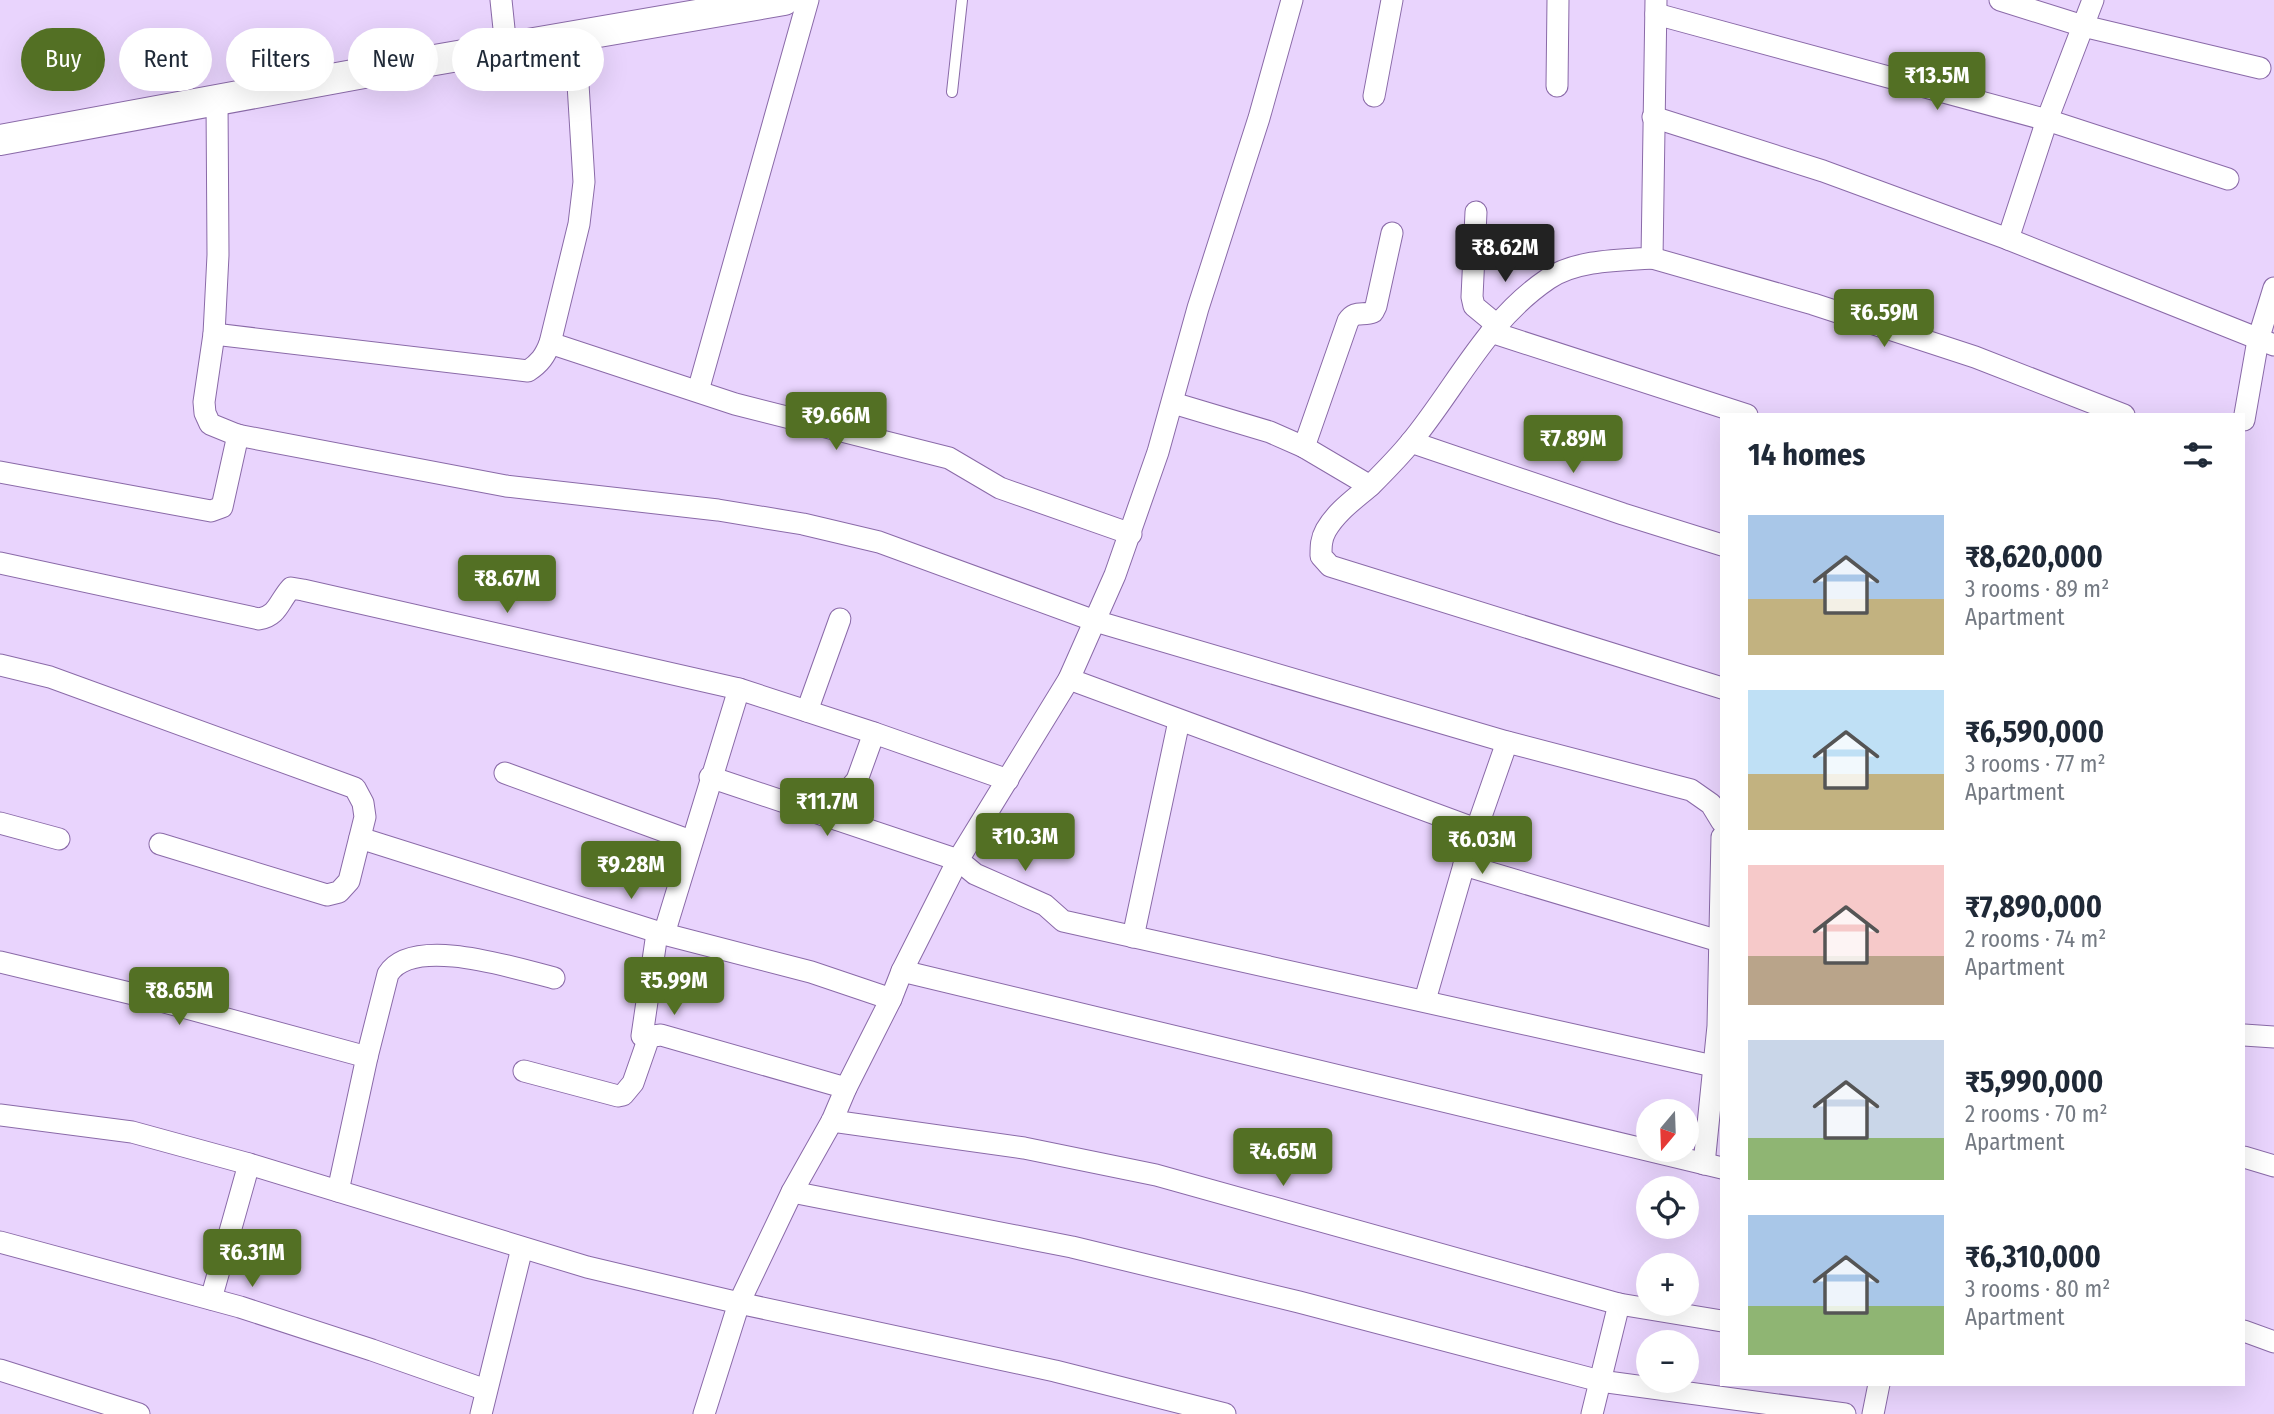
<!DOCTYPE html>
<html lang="en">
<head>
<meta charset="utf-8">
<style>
	:root { --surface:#fff; --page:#f2f2f3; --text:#1f2937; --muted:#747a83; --accent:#537024 }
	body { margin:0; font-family:"Fira Sans Condensed",sans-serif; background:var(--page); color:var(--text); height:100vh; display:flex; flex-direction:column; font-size:26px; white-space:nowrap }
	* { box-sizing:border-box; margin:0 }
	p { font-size:23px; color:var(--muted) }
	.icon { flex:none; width:38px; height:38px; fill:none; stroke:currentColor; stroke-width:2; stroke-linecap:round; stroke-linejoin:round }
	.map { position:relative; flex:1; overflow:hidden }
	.sheet { position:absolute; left:1720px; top:413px; width:525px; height:973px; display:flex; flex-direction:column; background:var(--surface); border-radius:0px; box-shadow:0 7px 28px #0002 }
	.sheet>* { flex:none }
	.banner { position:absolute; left:21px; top:28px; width:665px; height:63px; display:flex; gap:14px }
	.needle { width:46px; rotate:199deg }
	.controls { position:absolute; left:1636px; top:1099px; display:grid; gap:14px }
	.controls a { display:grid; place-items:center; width:63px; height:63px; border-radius:50%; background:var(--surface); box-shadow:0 7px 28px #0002; font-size:35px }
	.price { position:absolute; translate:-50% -60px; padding:0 16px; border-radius:7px; background:var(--accent); color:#fff; font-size:23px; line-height:46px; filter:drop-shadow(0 2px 4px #0008) }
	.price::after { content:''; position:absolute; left:50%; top:42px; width:21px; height:16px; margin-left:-10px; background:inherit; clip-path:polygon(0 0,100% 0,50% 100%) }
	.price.active { background:#222; color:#fff }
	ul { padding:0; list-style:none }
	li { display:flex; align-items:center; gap:21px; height:175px; padding:0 28px }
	li span { display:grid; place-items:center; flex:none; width:196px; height:140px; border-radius:0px; color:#555 }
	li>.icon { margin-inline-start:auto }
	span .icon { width:84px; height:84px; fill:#fffc; stroke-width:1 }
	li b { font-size:30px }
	h2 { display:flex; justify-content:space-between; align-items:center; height:84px; padding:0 28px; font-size:30px }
	.pill { padding:0 24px; border-radius:32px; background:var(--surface); box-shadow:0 7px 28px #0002; font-size:24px; line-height:63px }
	.pill.active { background:var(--accent); color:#fff }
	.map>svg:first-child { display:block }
</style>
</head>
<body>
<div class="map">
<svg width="2274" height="1414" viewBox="0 0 2274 1414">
	<rect width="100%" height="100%" fill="#e9d4fd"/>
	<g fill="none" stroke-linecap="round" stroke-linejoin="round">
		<defs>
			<polyline id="lane" points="952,92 962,0"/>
			<g id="street">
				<polyline points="501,0 506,48"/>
				<path d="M1656 0 1652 258C1620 260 1575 260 1548 279 1486 321 1457 386 1411 442 1399 457 1385 471 1371 485 1355 499 1337 511 1326 530 1321 539 1321 546 1321 556L1330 566 1722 688"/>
				<polyline points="2000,0 2083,26 2260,68"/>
				<polyline points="1656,14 2047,120 2228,179"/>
				<polyline points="1557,86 1558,0"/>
				<polyline points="1374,96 1392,0"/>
				<polyline points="217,101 218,255 214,334 204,402 205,413 210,424 237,435 506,486 718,510 803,524 879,542 1095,621 1507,742 1691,790 1711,804 1722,822"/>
				<polyline points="1653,117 1823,171 2008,239 2274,345"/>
				<polyline points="1476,212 1472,297 1474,306 1497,325"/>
				<polyline points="2008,239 2047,120 2093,0"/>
				<polyline points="1652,258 1813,304 1975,357 2124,415"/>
				<polyline points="1491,332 1747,415"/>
				<path d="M214 334 528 371C540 363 545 356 550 343L579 224 584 182 575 35"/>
				<polyline points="550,343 735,404 949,458 1000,488 1131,534"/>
				<polyline points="698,391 808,0"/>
				<polyline points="1173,403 1270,432 1304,447 1370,486"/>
				<polyline points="2244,420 2258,340 2274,288"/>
				<polyline points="1411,442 1623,514 1722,545"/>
				<path d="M1304 447 1348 321C1355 310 1363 316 1373 312L1376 306 1392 233"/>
				<polyline points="0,472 211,511 222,507 238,435"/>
				<path d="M0 563 259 619C278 616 279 601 291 588L303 590 739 689 874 733 1008 780"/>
				<polyline points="0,665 50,677 355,788 363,803 365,817 349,881 339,892 327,895 160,844"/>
				<polyline points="1069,679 1476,829"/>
				<polyline points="807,711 840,619"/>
				<polyline points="505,773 691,841"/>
				<polyline points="710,777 958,860 975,874 1045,905 1063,921 1713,1066"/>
				<polyline points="836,819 846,793 857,780 874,733"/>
				<polyline points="0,823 59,839"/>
				<polyline points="360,838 664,934 811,972 891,999"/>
				<polyline points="1464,865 1719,941"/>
				<polyline points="1133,937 1179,721"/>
				<polyline points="0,962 146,997 367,1057"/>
				<polyline points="902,971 1722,1168"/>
				<polyline points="1425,1000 1464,865 1507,742"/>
				<polyline points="2244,1035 2274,1037"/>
				<polyline points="642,1036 657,933 664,934 739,689"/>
				<polyline points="524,1071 618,1096 623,1095 633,1083 648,1040 653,1036 661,1035 846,1088"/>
				<polyline points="0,1115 132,1132 249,1164 587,1267 739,1303 1055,1371 1225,1414"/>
				<polyline points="832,1121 1024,1148 1156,1175 1619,1304 1722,1321"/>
				<polyline points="2244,1157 2274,1166"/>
				<polyline points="1704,1164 1718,1026 1722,837"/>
				<path d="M338 1191 367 1057 388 974C413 934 517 969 554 978"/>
				<polyline points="792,1192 1072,1247 1299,1302 1600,1381 1845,1414"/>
				<polyline points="0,1242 240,1307 372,1350 486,1390"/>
				<polyline points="211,1299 249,1164"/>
				<polyline points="2244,1331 2274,1342"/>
				<polyline points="0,1370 139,1414"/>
				<polyline points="481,1414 522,1248"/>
				<polyline points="704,1414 739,1303 792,1192 832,1121 846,1088 891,999 902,971 958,860 1069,679 1115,575 1158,452 1198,308 1259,118 1292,0"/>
				<polyline points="1592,1414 1619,1304"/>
				<polyline points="1873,1414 1879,1384"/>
			</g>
			<polyline id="secondary" points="0,140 429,61 784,0"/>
		</defs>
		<use href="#lane" stroke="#8a6aa8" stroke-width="12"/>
		<use href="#street" stroke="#8a6aa8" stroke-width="23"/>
		<use href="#secondary" stroke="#8a6aa8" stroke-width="32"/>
		<use href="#lane" stroke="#fff" stroke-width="10"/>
		<use href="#street" stroke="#fff" stroke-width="21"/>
		<use href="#secondary" stroke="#fff" stroke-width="30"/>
	</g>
</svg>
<div class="controls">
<a><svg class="needle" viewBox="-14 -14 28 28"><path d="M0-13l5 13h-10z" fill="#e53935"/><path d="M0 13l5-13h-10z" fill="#747a83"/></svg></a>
<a><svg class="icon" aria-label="locate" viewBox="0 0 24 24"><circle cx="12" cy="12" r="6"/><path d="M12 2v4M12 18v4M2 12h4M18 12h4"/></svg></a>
<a>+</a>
<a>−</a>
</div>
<b class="price" style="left:1937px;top:112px">₹13.5M</b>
<b class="price active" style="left:1505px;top:284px">₹8.62M</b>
<b class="price" style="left:1884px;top:349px">₹6.59M</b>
<b class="price" style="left:836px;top:452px">₹9.66M</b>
<b class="price" style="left:1573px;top:475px">₹7.89M</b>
<b class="price" style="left:507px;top:615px">₹8.67M</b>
<b class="price" style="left:827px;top:838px">₹11.7M</b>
<b class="price" style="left:1025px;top:873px">₹10.3M</b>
<b class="price" style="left:1482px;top:876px">₹6.03M</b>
<b class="price" style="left:631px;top:901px">₹9.28M</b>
<b class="price" style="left:674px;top:1017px">₹5.99M</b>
<b class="price" style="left:179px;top:1027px">₹8.65M</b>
<b class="price" style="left:1283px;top:1188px">₹4.65M</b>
<b class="price" style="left:252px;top:1289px">₹6.31M</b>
<div class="banner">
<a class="pill active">Buy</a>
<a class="pill">Rent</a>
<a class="pill">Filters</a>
<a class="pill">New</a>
<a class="pill">Apartment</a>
</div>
<section class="sheet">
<h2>14 homes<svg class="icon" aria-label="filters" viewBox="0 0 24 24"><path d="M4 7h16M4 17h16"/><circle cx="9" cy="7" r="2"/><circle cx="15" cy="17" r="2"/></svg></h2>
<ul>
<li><span style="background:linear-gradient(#a9c7e8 60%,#c2b280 0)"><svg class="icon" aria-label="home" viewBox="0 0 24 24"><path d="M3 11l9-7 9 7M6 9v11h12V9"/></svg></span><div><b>₹8,620,000</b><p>3 rooms · 89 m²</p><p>Apartment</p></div></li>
<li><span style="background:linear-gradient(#bfe0f5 60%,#c2b280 0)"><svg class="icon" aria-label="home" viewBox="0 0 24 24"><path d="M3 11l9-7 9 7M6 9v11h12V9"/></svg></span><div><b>₹6,590,000</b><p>3 rooms · 77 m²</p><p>Apartment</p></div></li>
<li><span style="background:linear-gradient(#f6c9c9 65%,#b9a48a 0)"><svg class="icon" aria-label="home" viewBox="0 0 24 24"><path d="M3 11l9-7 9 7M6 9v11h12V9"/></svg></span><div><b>₹7,890,000</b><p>2 rooms · 74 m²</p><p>Apartment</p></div></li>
<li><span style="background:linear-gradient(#c9d6e8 70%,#8fb573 0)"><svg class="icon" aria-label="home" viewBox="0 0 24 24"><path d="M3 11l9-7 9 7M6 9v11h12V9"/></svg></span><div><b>₹5,990,000</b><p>2 rooms · 70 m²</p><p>Apartment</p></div></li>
<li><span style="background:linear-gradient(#a9c7e8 65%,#8fb573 0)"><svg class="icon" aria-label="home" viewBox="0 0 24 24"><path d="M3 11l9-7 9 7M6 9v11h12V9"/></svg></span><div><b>₹6,310,000</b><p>3 rooms · 80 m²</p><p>Apartment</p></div></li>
</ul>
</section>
</div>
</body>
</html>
